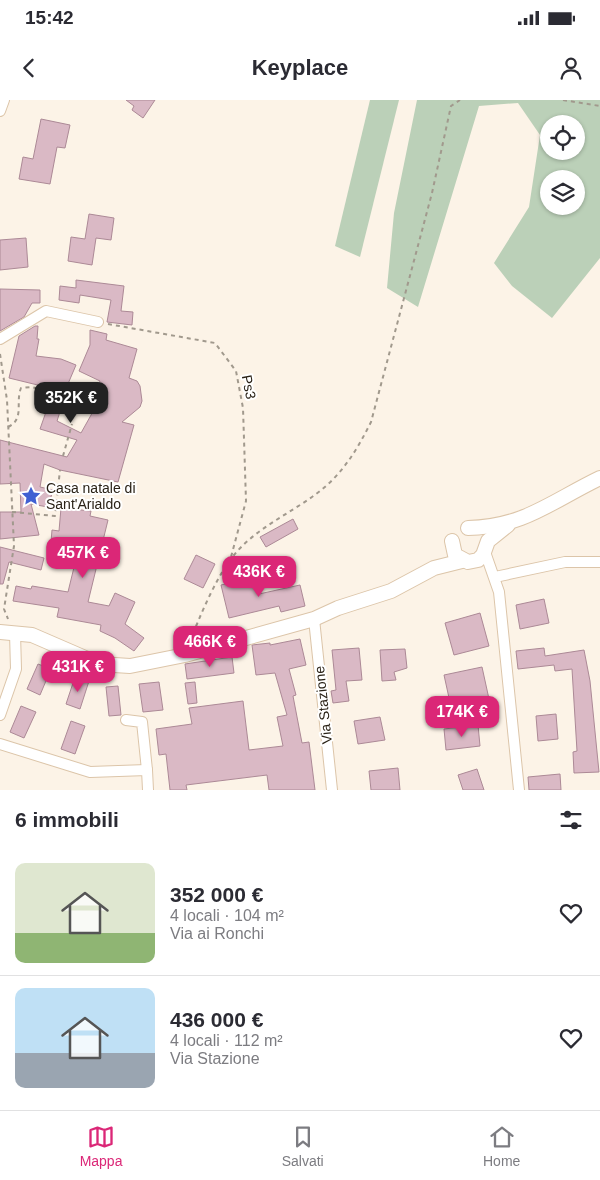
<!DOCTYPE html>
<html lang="it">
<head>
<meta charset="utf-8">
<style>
	:root { --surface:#fff; --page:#f2f2f3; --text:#2b2b33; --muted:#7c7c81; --line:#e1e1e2; --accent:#db2777 }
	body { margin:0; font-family:Helvetica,sans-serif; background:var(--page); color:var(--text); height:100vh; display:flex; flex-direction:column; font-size:19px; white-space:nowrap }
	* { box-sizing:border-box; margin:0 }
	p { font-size:16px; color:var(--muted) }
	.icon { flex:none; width:28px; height:28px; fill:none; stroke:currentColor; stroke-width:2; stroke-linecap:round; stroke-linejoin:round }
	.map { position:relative; height:690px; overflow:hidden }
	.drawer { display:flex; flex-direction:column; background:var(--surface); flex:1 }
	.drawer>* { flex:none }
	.tools { position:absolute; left:540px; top:15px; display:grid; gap:10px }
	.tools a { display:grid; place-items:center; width:45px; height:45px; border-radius:50%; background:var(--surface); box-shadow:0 1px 4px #0004; font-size:25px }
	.price { position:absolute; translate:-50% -42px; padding:0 11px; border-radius:10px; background:var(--accent); color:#fff; font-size:16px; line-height:32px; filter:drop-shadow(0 1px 2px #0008) }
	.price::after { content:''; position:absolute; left:50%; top:30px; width:15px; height:11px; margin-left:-8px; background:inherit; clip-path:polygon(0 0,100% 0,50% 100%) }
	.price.current { background:#222; color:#fff }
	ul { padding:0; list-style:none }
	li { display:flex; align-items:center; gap:15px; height:125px; padding:0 15px }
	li+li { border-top:1px solid var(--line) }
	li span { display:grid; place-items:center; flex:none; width:140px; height:100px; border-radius:10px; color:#555 }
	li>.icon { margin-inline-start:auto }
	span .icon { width:60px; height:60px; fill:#fffc; stroke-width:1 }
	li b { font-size:21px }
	h2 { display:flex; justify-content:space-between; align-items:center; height:60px; padding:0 15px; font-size:21px }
	.status { display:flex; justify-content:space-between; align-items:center; height:35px; padding:0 25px; background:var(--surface); direction:ltr }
	.status svg { height:14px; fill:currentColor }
	header { display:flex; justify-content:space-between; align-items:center; height:65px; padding:0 15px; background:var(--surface); font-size:22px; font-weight:700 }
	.dock { display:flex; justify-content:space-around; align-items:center; height:70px; border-top:1px solid var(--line); background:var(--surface); font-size:14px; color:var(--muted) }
	.dock a { display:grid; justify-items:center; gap:2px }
	.dock .current { color:var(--accent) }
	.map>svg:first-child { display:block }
</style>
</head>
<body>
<div class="status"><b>15:42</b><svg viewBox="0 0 49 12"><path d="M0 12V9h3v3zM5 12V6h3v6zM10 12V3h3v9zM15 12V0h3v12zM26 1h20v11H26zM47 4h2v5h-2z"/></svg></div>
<header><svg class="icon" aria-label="back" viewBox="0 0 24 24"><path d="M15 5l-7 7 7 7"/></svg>Keyplace<svg class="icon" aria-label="person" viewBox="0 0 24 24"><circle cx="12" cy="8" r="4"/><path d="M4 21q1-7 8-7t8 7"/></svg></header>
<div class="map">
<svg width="600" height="690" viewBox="0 0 600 690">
	<rect width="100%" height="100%" fill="#fcf3e7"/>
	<g fill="#bbd0b8" fill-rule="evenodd">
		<polygon points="370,0 399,0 360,157 335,146"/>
		<path d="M417 0H600V158L552 218 512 186 494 163 529 107 540 35 518 3 479 6 418 207 387 188 394 113ZM549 24H576V51H549ZM549 79H576V106H549Z"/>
	</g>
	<g fill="#dab9c5" stroke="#ac8996">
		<polygon points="126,0 155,0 143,18 132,10 134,6"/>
		<polygon points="41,19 70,25 65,48 57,47 50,84 19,79 23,57 33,59"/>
		<polygon points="89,114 114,118 111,140 96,138 92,165 68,161 71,137 85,139"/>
		<polygon points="26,138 28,167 0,170 0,140"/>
		<polygon points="76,180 124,186 121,211 133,212 132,225 107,222 111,200 80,195 79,203 59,200 60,186 76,188"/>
		<polygon points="0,189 40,190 40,203 32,203 24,217 0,231"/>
		<polygon points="35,226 38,226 37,239 39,239 36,256 61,259 76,265 62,298 64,299 57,321 81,333 95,308 92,307 100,281 79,271 90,245 90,230 107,234 106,240 137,249 129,278 137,281 140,286 142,301 140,307 122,322 134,325 118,382 60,370 44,364 40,387 53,390 48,407 31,404 39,435 0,439 0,412 21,412 20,383 0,384 0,340 67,357 77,340 40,329 54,289 9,278 19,236"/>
		<polygon points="61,408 91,411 90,416 108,420 88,502 109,506 115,493 135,502 125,524 144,538 134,551 115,538 100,531 101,525 57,517 59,508 13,501 16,486 31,489 32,486 68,492 76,459 50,454 52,430 59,431"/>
		<polygon points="293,419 298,429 266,447 260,437"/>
		<polygon points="0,447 44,458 41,470 9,462 3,484 0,484"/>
		<polygon points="196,455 215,464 203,488 184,479"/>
		<polygon points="255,477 259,494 300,485 305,506 281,512 279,506 229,518 221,485"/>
		<polygon points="544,499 549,523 520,529 516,505"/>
		<polygon points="480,513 489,546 454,555 445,523"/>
		<polygon points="300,539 306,565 289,569 296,595 293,596 302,643 309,642 315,690 269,690 267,675 186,685 187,690 170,690 166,654 159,655 156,629 192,624 189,608 243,601 249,650 283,646 277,617 287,615 275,573 256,575 252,545 270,543 270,545"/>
		<polygon points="359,548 362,580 346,581 349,601 333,603 331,591 336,590 332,550"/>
		<polygon points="544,548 545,556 584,550 590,581 599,672 574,673 573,652 577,651 572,569 555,571 554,565 518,569 516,551"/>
		<polygon points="405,549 407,568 394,572 396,580 382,581 380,550"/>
		<polygon points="232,557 234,573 187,579 185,564"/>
		<polygon points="38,564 51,569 40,595 27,589"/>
		<polygon points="482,567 489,599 451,607 444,575"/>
		<polygon points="75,577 89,581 80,609 66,604"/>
		<polygon points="159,582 163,610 143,612 139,584"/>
		<polygon points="195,582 197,603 188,604 185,583"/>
		<polygon points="118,586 121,615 109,616 106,587"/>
		<polygon points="21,606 36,612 24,638 10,632"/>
		<polygon points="556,614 558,639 538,641 536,616"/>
		<polygon points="380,617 385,640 358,644 354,621"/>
		<polygon points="71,621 85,626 75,654 61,649"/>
		<polygon points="478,625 480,646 446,650 444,629"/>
		<polygon points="398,668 400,690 371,690 369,671"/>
		<polygon points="477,669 484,690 463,690 458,675"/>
		<polygon points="560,674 561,690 529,690 528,677"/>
	</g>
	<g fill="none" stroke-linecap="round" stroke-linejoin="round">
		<defs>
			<g id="minor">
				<polyline points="0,11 4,0"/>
				<polyline points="0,239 46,211 98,222"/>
				<polyline points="485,452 499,492 519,690"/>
				<polyline points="495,477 565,462 600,462"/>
				<polyline points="314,519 332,690"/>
				<polyline points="0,615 16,569 15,533"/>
				<polyline points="126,620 142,622 147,670"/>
				<polyline points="0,644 90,672 147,670 148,690"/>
			</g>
			<g id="secondary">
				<path d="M468 428C524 427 552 401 600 378"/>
				<polyline points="452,441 455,455 468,462 478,460 483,455 488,441 508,425"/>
				<polyline points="0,532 32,535 99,564 130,566 185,555 314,519 338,508 391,491 434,468 462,461"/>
			</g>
		</defs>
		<use href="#minor" stroke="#dcc5a9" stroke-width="12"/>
		<use href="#secondary" stroke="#dcc5a9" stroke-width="16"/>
		<g stroke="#a1998d" stroke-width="2" stroke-dasharray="4 4" stroke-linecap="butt">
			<polyline points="563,0 600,6"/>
			<polyline points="108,224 215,243 236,271 243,308 246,401 231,457"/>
			<polyline points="0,254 7,300 14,446 4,509 8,519"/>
			<path d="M8 327C25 319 15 303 21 288L31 287 71 297"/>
			<polyline points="63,356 72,324"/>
			<polyline points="12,412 55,416 60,370"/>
			<path d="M190 541C200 516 215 480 231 459 252 430 288 415 316 394 342 375 357 350 371 322L432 93 451 6 460 0"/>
		</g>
		<use href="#minor" stroke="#fff" stroke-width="10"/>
		<use href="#secondary" stroke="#fff" stroke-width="14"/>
	</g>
	<defs>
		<symbol id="sight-bare" viewBox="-9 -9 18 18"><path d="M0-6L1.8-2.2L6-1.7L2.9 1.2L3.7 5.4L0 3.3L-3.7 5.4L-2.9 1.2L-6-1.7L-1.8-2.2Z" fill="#4060d2" stroke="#fff" stroke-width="2.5" paint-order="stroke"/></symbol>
	</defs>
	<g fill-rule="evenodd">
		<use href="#sight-bare" x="17" y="382" width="28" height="28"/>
	</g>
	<g text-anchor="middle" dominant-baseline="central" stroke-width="4" stroke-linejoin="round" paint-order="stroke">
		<g font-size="14" fill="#2a2217" stroke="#fff">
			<text transform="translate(249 287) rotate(79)">Ps3</text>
			<text transform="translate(323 605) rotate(-96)">Via Stazione</text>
		</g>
		<g font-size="14" fill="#2a2217" stroke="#fff" text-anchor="start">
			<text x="46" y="388">Casa natale di<tspan x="46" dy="16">Sant'Arialdo</tspan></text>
		</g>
	</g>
</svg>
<div class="tools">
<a><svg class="icon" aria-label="locate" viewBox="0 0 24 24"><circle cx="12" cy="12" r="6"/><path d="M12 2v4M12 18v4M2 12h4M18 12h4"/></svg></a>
<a><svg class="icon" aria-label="layers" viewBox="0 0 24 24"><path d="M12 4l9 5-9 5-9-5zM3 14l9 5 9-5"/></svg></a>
</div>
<b class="price current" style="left:71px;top:324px">352K €</b>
<b class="price" style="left:83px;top:479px">457K €</b>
<b class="price" style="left:259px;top:498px">436K €</b>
<b class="price" style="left:210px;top:568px">466K €</b>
<b class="price" style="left:78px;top:593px">431K €</b>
<b class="price" style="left:462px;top:638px">174K €</b>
</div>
<section class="drawer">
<h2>6 immobili<svg class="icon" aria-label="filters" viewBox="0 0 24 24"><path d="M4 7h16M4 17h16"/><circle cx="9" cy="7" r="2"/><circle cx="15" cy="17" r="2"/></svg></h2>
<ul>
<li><span style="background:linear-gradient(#dfe7d0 70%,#8fb573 0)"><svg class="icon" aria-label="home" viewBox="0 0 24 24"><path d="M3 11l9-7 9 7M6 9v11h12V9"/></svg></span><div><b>352 000 €</b><p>4 locali · 104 m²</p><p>Via ai Ronchi</p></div><svg class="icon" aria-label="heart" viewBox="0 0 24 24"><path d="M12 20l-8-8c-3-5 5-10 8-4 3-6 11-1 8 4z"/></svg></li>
<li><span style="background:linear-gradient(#bfe0f5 65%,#9aa5b1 0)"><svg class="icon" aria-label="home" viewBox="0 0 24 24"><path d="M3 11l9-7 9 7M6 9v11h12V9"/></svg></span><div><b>436 000 €</b><p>4 locali · 112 m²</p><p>Via Stazione</p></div><svg class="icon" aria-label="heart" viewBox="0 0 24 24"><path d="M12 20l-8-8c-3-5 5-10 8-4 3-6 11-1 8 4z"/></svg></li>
</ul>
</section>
<nav class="dock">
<a class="current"><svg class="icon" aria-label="map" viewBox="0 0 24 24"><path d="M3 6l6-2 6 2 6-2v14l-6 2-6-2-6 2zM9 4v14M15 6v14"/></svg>Mappa</a>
<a><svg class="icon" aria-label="saved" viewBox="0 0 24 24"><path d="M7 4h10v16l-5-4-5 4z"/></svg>Salvati</a>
<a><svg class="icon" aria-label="home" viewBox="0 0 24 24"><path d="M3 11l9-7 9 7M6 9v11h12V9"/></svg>Home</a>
</nav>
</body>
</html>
